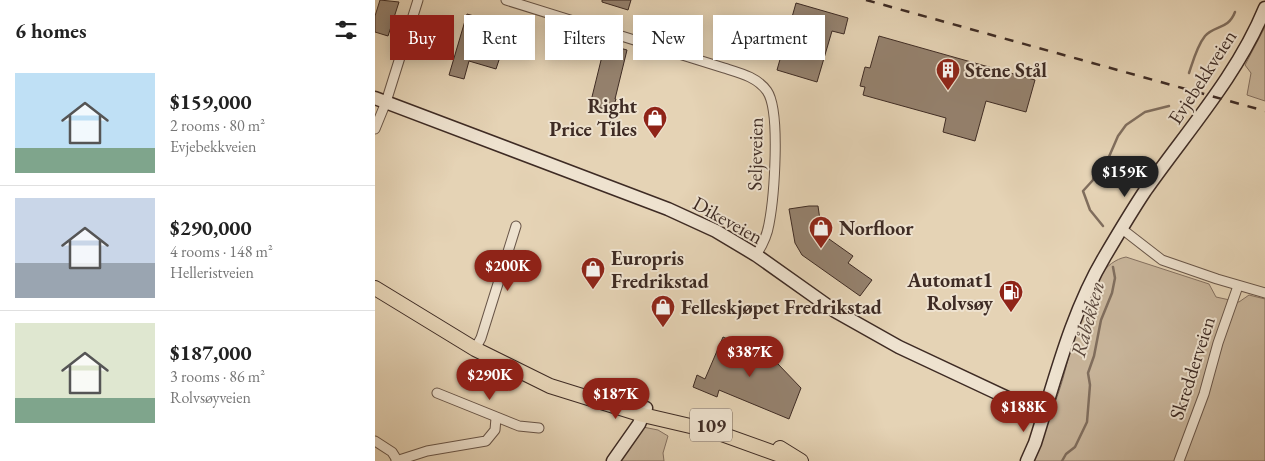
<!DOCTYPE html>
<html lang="en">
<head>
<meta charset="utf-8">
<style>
	:root { --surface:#fff; --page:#f6f6f6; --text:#222; --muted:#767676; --line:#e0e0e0; --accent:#8f2418 }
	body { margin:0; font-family:"EB Garamond",serif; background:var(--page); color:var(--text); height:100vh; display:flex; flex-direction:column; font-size:19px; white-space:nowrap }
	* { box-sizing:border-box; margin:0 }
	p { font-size:16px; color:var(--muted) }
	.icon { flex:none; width:28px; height:28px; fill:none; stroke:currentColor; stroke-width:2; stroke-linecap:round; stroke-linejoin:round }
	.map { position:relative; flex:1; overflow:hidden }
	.sheet { display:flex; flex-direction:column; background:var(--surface); width:375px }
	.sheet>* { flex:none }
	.guide { position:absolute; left:15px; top:15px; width:475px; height:45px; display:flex; gap:10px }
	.price { position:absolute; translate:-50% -42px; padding:0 11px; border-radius:18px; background:var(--accent); color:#fff; font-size:16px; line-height:32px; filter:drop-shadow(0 1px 2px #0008) }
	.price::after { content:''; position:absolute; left:50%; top:30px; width:15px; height:11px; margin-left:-8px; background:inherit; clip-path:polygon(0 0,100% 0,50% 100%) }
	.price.current { background:#222; color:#fff }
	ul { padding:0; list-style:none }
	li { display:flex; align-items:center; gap:15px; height:125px; padding:0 15px }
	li+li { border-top:1px solid var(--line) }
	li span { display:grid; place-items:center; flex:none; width:140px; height:100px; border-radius:0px; color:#555 }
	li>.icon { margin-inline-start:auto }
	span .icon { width:60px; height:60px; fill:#fffc; stroke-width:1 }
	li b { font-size:21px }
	h2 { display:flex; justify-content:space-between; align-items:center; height:60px; padding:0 15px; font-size:21px }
	.pill { padding:0 18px; border-radius:0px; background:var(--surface); box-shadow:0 2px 12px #0003; font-size:18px; line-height:45px }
	.pill.current { background:var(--accent); color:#fff }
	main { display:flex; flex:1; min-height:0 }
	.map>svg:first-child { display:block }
</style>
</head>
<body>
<main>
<section class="sheet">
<h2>6 homes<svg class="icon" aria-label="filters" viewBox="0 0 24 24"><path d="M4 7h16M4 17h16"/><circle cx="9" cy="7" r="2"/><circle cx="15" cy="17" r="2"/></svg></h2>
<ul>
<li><span style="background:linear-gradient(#bfe0f5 75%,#7fa58c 0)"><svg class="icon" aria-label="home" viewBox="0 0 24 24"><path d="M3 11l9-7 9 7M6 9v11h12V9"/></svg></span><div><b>$159,000</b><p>2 rooms · 80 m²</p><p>Evjebekkveien</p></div></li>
<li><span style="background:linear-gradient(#c9d6e8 65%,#9aa5b1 0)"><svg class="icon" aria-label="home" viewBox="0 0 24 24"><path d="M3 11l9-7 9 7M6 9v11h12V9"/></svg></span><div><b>$290,000</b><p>4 rooms · 148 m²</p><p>Helleristveien</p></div></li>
<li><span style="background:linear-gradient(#dfe7d0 75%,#7fa58c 0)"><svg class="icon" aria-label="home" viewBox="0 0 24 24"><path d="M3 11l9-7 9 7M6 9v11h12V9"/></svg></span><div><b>$187,000</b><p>3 rooms · 86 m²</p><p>Rolvsøyveien</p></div></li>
</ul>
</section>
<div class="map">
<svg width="890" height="461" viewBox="0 0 890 461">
	<rect width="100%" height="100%" fill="#e5d3b5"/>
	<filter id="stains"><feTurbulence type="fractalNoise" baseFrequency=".004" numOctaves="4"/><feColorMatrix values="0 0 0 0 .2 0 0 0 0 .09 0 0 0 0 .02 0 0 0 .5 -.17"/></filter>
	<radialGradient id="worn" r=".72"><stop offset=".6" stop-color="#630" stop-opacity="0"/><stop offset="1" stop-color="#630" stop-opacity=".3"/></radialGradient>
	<g fill="#c9b69c" stroke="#847060">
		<polygon points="890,27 890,101 872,95 876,73 870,65"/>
		<path d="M751 257 834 284 841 297 864 302 874 295 890 299V461H656C666 436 678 411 686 385 697 351 709 265 751 257Z"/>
		<polygon points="268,427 283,430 293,436 288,453 289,461 243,461"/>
	</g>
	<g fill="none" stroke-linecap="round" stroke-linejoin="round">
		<g stroke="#806e5e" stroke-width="2.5">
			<path d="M814 73C818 61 822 46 830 36 840 25 853 30 860 12"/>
			<polyline points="728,226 715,210 708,191 718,180 720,171 733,159 743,136 751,125 770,112 794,106"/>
			<polyline points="687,461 691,454 700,447 712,422 715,385 713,373 719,356 726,320 737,293 740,278 738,267"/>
		</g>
	</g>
	<g fill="#95826f" stroke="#3e2b24">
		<polygon points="5,0 24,2 13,36 0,32 0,16"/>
		<polygon points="227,0 256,0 253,10 227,2"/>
		<polygon points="421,3 473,18 469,34 457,31 442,82 402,70"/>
		<polygon points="92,14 134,26 131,35 138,37 134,50 128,48 121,69 94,61 89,79 74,75"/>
		<polygon points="504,36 660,80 651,112 611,101 600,141 568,132 571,118 488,95 490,87 485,86 490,67 495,68"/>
		<polygon points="230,44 252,50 240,99 241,99 237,111 215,105"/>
		<polygon points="434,206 443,206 447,234 478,256 473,263 497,280 485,296 427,255 420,243 414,209"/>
		<polygon points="348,337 362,343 364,338 375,342 374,345 403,364 426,388 414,419 344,390 342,397 318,387 322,375 330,379"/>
	</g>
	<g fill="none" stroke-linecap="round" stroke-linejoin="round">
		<defs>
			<g id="street">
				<path d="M131 0 349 68C365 73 382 77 392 91 406 111 399 198 394 224 392 236 387 246 381 255"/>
				<polyline points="0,129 11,102 43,0"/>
				<polyline points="747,229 787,260 842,279 890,293"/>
				<polyline points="100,349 106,338 141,226"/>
				<polyline points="62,393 144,426 164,428"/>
				<polyline points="0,441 17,452 22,460"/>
				<polyline points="21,461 52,451 111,441 120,430 121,418"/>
				<polyline points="804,461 829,394 843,343 863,286"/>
			</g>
			<g id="secondary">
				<polyline points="0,98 293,209 341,231 381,255 460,311 524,347 669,415"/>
				<polyline points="238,461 264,424 271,408"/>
				<path d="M652 461 660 443C680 380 696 313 730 256 743 234 756 212 770 191 812 131 862 76 890 8"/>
			</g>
			<g id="primary">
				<polyline points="0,288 100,349 175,386 268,415 341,432 405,455 411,454"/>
				<polyline points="405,448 426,461"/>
			</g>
		</defs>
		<use href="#street" stroke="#685548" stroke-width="11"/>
		<use href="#secondary" stroke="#3e2b24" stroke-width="15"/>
		<use href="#primary" stroke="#3e2b24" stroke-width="16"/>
		<use href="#street" stroke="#eee2cf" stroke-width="9"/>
		<use href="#secondary" stroke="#eee2cf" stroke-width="12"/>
		<use href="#primary" stroke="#e5d3b5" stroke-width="14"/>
		<polyline stroke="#3e2b24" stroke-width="2.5" stroke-dasharray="9 9" stroke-linecap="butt" points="491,0 890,111"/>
	</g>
	<defs>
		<symbol id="building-pin" viewBox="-11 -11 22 30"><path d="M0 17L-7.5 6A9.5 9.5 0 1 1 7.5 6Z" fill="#8f2418" stroke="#eee2cf"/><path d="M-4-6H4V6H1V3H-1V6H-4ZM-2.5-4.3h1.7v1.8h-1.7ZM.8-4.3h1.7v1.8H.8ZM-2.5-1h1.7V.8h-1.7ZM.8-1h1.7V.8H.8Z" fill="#fff"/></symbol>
		<symbol id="shop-pin" viewBox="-11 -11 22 30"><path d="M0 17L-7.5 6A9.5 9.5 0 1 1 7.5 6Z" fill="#8f2418" stroke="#eee2cf"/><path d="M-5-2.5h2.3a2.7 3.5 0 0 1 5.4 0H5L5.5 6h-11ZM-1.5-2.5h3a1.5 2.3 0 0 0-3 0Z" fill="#fff"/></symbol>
		<symbol id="fuel-pin" viewBox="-11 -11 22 30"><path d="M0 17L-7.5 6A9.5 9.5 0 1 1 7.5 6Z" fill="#8f2418" stroke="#eee2cf"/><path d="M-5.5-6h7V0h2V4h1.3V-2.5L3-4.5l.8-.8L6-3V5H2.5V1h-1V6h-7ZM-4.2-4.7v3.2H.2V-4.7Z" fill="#fff"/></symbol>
	</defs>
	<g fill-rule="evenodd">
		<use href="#building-pin" x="559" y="56" width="28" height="38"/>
		<use href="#shop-pin" x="266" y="104" width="28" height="38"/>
		<use href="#shop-pin" x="432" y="214" width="28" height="38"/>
		<use href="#shop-pin" x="204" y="255" width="28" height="38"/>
		<use href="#fuel-pin" x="622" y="278" width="28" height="38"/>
		<use href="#shop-pin" x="274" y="293" width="28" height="38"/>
	</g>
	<g text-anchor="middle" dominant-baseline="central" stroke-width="4" stroke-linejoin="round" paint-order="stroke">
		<rect fill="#eee2cf" stroke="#736257" stroke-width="1" x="315" y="408.5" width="42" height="33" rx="4"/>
		<g font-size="19" font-weight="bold" fill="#3e2b24">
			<text x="336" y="425">109</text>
		</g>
		<g font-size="20" font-weight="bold" fill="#3e2b24" stroke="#eee2cf" text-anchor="start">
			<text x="590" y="70">Stene Stål</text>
			<text x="262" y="106" text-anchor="end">Right<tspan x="262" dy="23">Price Tiles</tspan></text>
			<text x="464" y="228">Norfloor</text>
			<text x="236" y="258">Europris<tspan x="236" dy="23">Fredrikstad</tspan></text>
			<text x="618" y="280" text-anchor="end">Automat1<tspan x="618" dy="23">Rolvsøy</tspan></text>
			<text x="306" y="307">Felleskjøpet Fredrikstad</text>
		</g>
		<g font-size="20" fill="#3e2b24" stroke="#eee2cf">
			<text transform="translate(827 77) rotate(-57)">Evjebekkveien</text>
			<text transform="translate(380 154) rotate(-89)">Seljeveien</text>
			<text transform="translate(353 220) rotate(29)">Dikeveien</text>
			<text transform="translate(817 368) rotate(-72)">Skredderveien</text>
		</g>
		<g font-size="21" font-style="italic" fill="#5a473c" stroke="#eee2cf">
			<text transform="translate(712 319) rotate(-75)">Råbekken</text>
		</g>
	</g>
	<rect width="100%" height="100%" filter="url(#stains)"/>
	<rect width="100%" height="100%" fill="url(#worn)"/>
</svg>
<b class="price current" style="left:750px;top:198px">$159K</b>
<b class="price" style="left:133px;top:292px">$200K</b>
<b class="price" style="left:375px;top:378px">$387K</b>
<b class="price" style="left:115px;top:401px">$290K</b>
<b class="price" style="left:241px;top:420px">$187K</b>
<b class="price" style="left:649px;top:433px">$188K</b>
<div class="guide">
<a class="pill current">Buy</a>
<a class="pill">Rent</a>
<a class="pill">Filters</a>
<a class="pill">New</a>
<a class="pill">Apartment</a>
</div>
</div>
</main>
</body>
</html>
